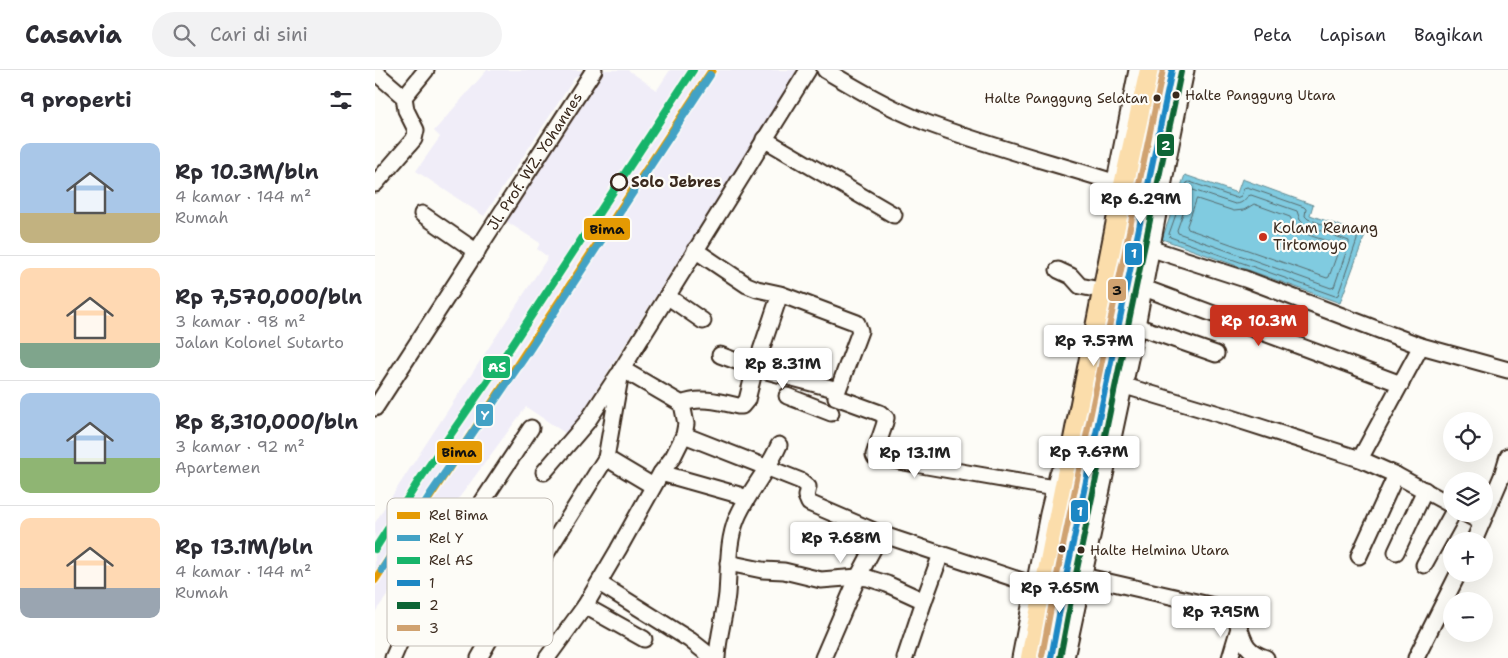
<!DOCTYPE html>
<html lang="id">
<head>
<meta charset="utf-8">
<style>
	:root { --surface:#fff; --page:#f2f2f3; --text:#2b2b33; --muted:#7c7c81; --line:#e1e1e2; --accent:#c8321e }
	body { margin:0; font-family:"Shantell Sans",sans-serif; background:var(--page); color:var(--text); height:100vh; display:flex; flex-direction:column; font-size:19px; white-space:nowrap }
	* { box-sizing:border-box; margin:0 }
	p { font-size:16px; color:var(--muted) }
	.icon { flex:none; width:28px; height:28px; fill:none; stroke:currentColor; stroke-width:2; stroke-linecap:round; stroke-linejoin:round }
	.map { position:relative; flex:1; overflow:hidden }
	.sheet { display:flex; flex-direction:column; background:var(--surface); width:375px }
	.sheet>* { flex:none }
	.tools { position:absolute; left:1068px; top:342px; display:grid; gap:10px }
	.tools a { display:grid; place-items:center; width:50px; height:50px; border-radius:50%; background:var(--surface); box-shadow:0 5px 20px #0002; font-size:25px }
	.price { position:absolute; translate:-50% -42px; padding:0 11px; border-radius:5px; background:#fff; color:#222; font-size:16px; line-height:32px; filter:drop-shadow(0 1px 2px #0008) }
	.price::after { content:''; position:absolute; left:50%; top:30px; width:15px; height:11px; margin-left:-8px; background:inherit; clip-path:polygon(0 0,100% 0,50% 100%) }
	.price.active { background:var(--accent); color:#fff }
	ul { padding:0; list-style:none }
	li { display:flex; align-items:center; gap:15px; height:125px; padding:0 20px }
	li+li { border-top:1px solid var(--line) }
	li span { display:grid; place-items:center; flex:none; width:140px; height:100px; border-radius:10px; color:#555 }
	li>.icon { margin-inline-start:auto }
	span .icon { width:60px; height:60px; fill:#fffc; stroke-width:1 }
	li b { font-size:21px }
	h2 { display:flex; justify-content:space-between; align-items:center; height:60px; padding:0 20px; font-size:21px }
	header { display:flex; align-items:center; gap:30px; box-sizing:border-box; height:70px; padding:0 25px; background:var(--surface); border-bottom:1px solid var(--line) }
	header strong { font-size:24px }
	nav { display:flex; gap:28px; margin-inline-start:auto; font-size:18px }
	.search { width:350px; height:45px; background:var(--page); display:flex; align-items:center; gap:12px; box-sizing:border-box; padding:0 18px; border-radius:28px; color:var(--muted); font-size:19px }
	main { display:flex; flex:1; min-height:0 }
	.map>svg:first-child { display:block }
</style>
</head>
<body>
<header>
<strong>Casavia</strong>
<div class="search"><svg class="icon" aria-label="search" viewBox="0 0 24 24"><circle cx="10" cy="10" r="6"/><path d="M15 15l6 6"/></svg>Cari di sini</div>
<nav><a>Peta</a><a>Lapisan</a><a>Bagikan</a></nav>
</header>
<main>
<section class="sheet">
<h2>9 properti<svg class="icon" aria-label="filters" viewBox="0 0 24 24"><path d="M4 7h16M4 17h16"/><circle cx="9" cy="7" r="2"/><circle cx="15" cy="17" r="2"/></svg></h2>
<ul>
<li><span style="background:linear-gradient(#a9c7e8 70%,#c2b280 0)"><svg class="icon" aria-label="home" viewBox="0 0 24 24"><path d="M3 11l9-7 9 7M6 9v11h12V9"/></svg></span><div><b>Rp 10.3M/bln</b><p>4 kamar · 144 m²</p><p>Rumah</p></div></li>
<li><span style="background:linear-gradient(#ffd9b3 75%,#7fa58c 0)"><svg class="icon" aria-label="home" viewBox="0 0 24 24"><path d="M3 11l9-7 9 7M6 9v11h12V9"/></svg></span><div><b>Rp 7,570,000/bln</b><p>3 kamar · 98 m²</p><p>Jalan Kolonel Sutarto</p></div></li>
<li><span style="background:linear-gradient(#a9c7e8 65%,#8fb573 0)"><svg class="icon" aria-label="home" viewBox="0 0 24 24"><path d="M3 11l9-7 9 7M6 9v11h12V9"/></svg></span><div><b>Rp 8,310,000/bln</b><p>3 kamar · 92 m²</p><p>Apartemen</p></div></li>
<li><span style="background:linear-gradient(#ffd9b3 70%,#9aa5b1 0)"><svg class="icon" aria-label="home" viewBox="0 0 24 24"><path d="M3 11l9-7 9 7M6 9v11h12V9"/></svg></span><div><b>Rp 13.1M/bln</b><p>4 kamar · 144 m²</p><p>Rumah</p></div></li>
</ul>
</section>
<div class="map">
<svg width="1133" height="588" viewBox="0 0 1133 588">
	<rect width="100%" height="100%" fill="#fdfcf7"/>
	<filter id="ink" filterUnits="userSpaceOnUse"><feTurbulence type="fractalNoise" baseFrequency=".02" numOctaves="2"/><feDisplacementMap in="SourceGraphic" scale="10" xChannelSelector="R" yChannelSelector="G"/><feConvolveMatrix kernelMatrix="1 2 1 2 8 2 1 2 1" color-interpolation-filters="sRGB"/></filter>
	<g filter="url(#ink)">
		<g fill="#f0edf8">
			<polygon points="112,0 206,0 208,7 201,6 109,146 41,101 65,67 59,61"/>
			<polygon points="226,0 253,0 282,20 295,0 423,0 193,365 151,337 0,542 0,453 11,435 173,187 162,179 165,173 129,150"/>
		</g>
		<polygon fill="#80cbe0" stroke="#648b92" points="810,105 862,123 867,109 938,135 935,145 990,165 965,233 787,169"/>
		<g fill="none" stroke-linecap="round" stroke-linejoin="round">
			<g stroke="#576a6c" stroke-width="1">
				<polygon points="815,112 861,128 866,126 869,118 872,117 929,137 931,139 930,146 933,149 982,167 982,170 963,225 960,226 795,167 794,164 812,113"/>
				<path d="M818 120 860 134C870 134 870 126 876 125L922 141 925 150 930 155 974 171V174L959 217 956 218 803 163 802 160 816 121Z"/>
				<path d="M822 129 859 141 869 140 879 134 915 147C926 169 945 166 965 176L954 207 952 208 813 159 812 156Z"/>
			</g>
			<defs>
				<g id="minor">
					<path d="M450 0C482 19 516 39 552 53 616 77 683 94 748 115"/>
					<polyline points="0,2 29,27 31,40 41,60 39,69 0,114"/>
					<polyline points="29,27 51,0"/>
					<polyline points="389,69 519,145"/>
					<polyline points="738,121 762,0"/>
					<polyline points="47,144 102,182"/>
					<polyline points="768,176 870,209 1046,276 1133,300"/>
					<polyline points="320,180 372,215 382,219 405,224 482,253 485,261 463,320 380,298 405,224"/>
					<polyline points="683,200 696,206 705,216 720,219"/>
					<polyline points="761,215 1026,314"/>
					<polyline points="292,226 328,251"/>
					<polyline points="753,253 841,284"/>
					<polyline points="740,313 857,348 985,389 1021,405 1076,435"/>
					<polyline points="412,326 456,343"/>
					<polyline points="461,327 505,343 511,348 509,356 499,385 500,387 679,418"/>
					<path d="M307 334C324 326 346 332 363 336H367L372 330 380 298 345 285"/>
					<path id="s1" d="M0 338 219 0"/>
					<polyline points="309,365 426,411 433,417 431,426 434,433 506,464 668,518"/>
					<polyline points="231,388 278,416"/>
					<polyline points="985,389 1046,276"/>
					<polyline points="169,402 212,352 243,305"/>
					<polyline points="286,403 364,425"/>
					<polyline points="1091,444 1102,450"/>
					<polyline points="1099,471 1127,406 1133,386"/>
					<polyline points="1021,482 1050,420"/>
					<polyline points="984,486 1021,405"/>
					<polyline points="353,493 387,500 409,501 446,510 483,507 493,508 512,514 549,531 566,484"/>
					<polyline points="1049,495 1077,444"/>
					<path d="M699 504 852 539C873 557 859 578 891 588"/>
					<polyline points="224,513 315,570 338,588"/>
					<polyline points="44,528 156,358"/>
					<polyline points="210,536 269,569"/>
					<polyline points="18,588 44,528 115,569"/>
					<polyline points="104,588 115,569 174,479 231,388 246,302 247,299 433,0"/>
					<polyline points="172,588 210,536 243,480 286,403 298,387 309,365 311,354 307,334 247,299"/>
					<path d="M342 588C343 566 350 545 352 524 354 498 352 472 362 448 373 422 393 401 404 375"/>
					<polyline points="448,588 483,507 506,464"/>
					<polyline points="530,588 549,531"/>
					<polyline points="645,588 673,444 683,403"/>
					<polyline points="691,588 762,256 796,74 811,0"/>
					<polyline points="855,588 864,558"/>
					<polyline points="1041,588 1083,504"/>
				</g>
				<g id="major">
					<polyline points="656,588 749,115 775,0"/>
					<polyline points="676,588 692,502 797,0"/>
				</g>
			</defs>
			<use href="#minor" stroke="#3b2a1e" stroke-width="19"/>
			<use href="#major" stroke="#3b2a1e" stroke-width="24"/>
			<use href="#minor" stroke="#fdfcf7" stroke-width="15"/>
			<use href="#major" stroke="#fbddab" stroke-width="20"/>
			<defs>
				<polyline id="bus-1" points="676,588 692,502 797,0"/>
				<polyline id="bus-2" points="685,588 701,504 806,2"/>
				<polyline id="bus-3" points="667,586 683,500 788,0"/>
			</defs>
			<use href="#bus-1" stroke="#fdfcf7" stroke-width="10"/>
			<use href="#bus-2" stroke="#fdfcf7" stroke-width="10"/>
			<use href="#bus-3" stroke="#fdfcf7" stroke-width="10"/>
			<use href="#bus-1" stroke="#1d87c4" stroke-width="6"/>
			<use href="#bus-2" stroke="#0d6535" stroke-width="6"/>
			<use href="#bus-3" stroke="#d0a270" stroke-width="6"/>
			<defs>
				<polyline id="rail-1" points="0,510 337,0"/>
				<polyline id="rail-2" points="7,500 57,422 149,288 335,5"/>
				<polyline id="rail-3" points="0,479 43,412 135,278 318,0"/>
			</defs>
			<use href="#rail-1" stroke="#fdfcf7" stroke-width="11"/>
			<use href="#rail-2" stroke="#fdfcf7" stroke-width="11"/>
			<use href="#rail-3" stroke="#fdfcf7" stroke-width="11"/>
			<use href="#rail-1" stroke="#e49a03" stroke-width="8"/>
			<use href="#rail-2" stroke="#43a2c5" stroke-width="8"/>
			<use href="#rail-3" stroke="#17b46a" stroke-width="8"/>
		</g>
	</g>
	<g fill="#3b2a1e" stroke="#fdfcf7" stroke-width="2">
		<circle cx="801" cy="25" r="4.5"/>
		<circle cx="782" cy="28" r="4.5"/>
		<circle cx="687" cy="479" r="4.5"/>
		<circle cx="706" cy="480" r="4.5"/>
	</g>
	<circle fill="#fdfcf7" stroke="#3b2a1e" stroke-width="2.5" cx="244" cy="112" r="8"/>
	<circle fill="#c8321e" stroke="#fdfcf7" stroke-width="2" cx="888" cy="167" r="5"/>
	<g text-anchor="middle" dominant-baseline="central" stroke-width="4.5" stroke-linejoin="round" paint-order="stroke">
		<g font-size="14" fill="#3b2a1e" stroke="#fdfcf7" text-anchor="start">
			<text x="810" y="25">Halte Panggung Utara</text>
			<text x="773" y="28" text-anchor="end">Halte Panggung Selatan</text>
			<text x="715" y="480">Halte Helmina Utara</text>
		</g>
		<g font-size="15" fill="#3b2a1e" stroke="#fdfcf7">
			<text stroke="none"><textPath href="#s1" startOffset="294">Jl. Prof. WZ. Yohannes</textPath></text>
		</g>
		<g font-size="15" font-weight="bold" fill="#3b2a1e" stroke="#fdfcf7" text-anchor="start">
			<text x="256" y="112">Solo Jebres</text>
		</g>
		<g font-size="15" fill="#3b2a1e" stroke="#fdfcf7" text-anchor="start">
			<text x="898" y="158">Kolam Renang<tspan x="898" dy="17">Tirtomoyo</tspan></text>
		</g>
	</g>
	<rect x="12" y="428" width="166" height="148" rx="8" fill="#fdfcf7" stroke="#c3bdb6" stroke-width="1"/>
	<rect x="22" y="442" width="23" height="7" fill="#e49a03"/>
	<rect x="22" y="465" width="23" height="6" fill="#43a2c5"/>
	<rect x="22" y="487" width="23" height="7" fill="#17b46a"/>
	<rect x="22" y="510" width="23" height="6" fill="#1d87c4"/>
	<rect x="22" y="532" width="23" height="7" fill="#0d6535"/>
	<rect x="22" y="555" width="23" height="6" fill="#d0a270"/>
	<g font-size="14" fill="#3b2a1e">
		<text x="54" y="450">Rel Bima</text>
		<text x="54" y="473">Rel Y</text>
		<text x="54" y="495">Rel AS</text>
		<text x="54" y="518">1</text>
		<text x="54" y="540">2</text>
		<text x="54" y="563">3</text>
	</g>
	<g stroke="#fdfcf7" stroke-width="2">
		<rect x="781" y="63" width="19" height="24" rx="5" fill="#0d6535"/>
		<rect x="208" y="147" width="48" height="24" rx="5" fill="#e49a03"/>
		<rect x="749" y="172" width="19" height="24" rx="5" fill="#1d87c4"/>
		<rect x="732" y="208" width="20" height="24" rx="5" fill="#d0a270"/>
		<rect x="107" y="285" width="29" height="24" rx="5" fill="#17b46a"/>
		<rect x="100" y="333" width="19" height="24" rx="5" fill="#43a2c5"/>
		<rect x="61" y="370" width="47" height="24" rx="5" fill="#e49a03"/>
		<rect x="695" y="429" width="19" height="24" rx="5" fill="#1d87c4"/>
	</g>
	<g font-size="14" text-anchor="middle" font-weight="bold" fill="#fff">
		<text x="791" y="80">2</text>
		<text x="759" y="188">1</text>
		<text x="122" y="302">AS</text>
		<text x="110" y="350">Y</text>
		<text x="705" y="446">1</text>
	</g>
	<g font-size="14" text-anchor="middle" font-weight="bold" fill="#111">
		<text x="232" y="164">Bima</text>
		<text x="742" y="225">3</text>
		<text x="84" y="387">Bima</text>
	</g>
</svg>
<div class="tools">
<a><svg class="icon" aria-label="locate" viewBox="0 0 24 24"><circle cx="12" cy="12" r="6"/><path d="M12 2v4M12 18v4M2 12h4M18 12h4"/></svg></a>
<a><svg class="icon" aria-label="layers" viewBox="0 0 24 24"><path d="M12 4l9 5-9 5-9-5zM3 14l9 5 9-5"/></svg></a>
<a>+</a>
<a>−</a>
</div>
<b class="price" style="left:766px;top:155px">Rp 6.29M</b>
<b class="price active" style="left:884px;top:277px">Rp 10.3M</b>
<b class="price" style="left:719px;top:297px">Rp 7.57M</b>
<b class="price" style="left:408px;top:320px">Rp 8.31M</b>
<b class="price" style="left:714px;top:408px">Rp 7.67M</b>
<b class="price" style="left:540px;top:409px">Rp 13.1M</b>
<b class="price" style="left:466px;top:494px">Rp 7.68M</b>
<b class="price" style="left:685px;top:544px">Rp 7.65M</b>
<b class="price" style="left:846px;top:568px">Rp 7.95M</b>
</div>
</main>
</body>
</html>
